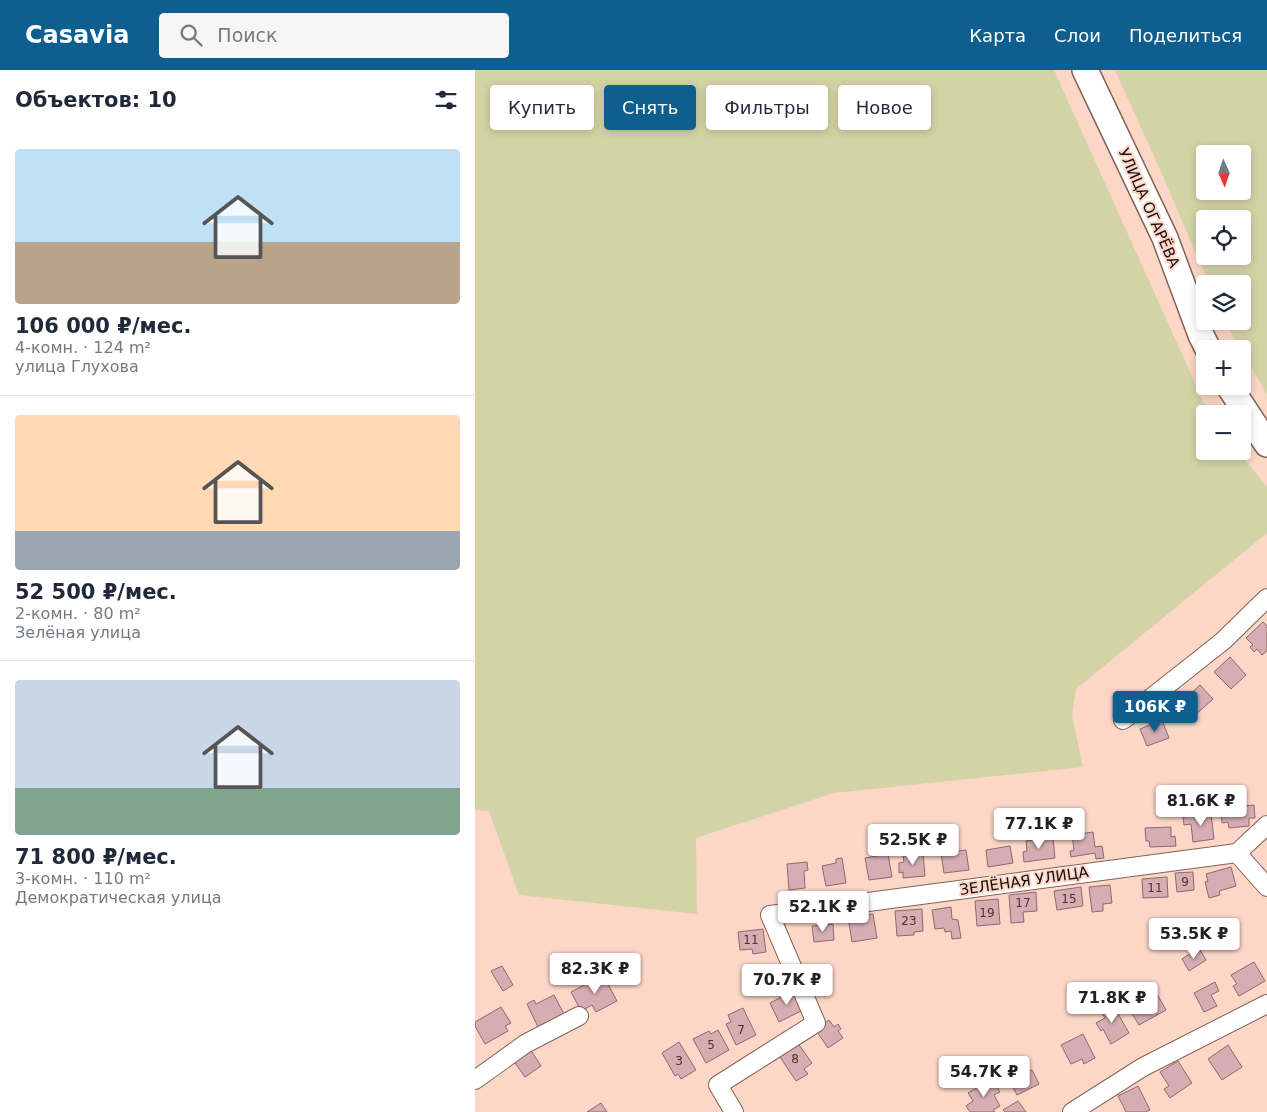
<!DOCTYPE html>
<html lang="ru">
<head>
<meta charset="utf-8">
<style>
	:root { --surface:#fff; --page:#f6f6f7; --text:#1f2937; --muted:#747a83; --line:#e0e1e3; --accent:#0f5e90 }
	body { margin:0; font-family:"DejaVu Sans",sans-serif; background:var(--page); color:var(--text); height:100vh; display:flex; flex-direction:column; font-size:19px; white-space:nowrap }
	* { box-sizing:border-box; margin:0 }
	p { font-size:16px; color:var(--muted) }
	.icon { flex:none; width:28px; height:28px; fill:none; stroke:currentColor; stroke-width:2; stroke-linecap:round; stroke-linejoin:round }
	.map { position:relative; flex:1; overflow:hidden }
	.drawer { display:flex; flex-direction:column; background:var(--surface); width:475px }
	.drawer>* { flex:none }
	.guide { position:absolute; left:15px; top:15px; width:475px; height:45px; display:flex; gap:10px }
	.needle { width:32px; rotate:177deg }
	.tools { position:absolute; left:721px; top:75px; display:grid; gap:10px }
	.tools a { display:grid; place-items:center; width:55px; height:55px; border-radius:5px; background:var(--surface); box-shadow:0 2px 8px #0003; font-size:25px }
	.price { position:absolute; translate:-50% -42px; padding:0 11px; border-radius:5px; background:#fff; color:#222; font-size:16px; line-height:32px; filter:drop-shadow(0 1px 2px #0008) }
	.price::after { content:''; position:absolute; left:50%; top:30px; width:15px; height:11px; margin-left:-8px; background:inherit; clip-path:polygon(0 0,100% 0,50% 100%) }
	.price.active { background:var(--accent); color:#fff }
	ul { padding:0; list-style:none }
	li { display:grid; align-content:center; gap:10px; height:265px; padding:0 15px }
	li+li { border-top:1px solid var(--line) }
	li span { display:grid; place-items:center; height:155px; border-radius:5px; color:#555 }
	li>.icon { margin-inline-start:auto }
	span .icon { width:90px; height:90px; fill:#fffc; stroke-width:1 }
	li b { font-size:21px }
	h2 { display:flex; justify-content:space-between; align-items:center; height:60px; padding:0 15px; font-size:21px }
	.tag { padding:0 18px; border-radius:5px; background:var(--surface); box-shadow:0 2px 8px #0003; font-size:18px; line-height:45px }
	.tag.active { background:var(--accent); color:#fff }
	header { display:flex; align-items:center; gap:30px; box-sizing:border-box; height:70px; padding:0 25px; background:var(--accent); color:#fff }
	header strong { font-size:24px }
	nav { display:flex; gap:28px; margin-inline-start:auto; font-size:18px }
	.search { width:350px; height:45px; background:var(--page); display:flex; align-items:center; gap:12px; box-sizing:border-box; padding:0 18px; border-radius:5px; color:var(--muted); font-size:19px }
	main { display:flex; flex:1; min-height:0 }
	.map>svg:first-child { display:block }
</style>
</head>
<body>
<header>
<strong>Casavia</strong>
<div class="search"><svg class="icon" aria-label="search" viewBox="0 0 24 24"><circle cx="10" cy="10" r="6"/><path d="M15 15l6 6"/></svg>Поиск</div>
<nav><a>Карта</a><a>Слои</a><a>Поделиться</a></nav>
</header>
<main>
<section class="drawer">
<h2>Объектов: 10<svg class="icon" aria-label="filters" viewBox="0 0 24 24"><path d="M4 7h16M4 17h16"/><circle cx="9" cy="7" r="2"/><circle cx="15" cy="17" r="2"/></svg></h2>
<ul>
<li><span style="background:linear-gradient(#bfe0f5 60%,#b9a48a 0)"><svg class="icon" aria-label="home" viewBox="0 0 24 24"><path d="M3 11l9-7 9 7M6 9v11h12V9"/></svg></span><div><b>106 000 ₽/мес.</b><p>4-комн. · 124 m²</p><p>улица Глухова</p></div></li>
<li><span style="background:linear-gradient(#ffd9b3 75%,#9aa5b1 0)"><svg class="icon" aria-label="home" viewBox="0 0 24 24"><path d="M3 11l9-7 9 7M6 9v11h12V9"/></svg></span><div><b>52 500 ₽/мес.</b><p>2-комн. · 80 m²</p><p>Зелёная улица</p></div></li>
<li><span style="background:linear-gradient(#c9d6e8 70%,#7fa58c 0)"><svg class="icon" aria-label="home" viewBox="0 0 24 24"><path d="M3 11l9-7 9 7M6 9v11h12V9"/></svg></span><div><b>71 800 ₽/мес.</b><p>3-комн. · 110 m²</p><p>Демократическая улица</p></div></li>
</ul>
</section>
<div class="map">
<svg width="792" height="1042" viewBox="0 0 792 1042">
	<rect width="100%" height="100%" fill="#fcd6c7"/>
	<g fill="#d4d3a6" fill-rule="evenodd">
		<polygon points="0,0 579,0 734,344 730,344 730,381 763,381 792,417 792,463 601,619 597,646 608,697 359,723 221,768 222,844 44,825 14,741 0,740"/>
		<path d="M640 0H792V325L768 283V279H765L750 251H768V214H734L687 104ZM730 84H768V121H730ZM730 149H768V186H730Z"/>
	</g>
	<g fill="#d6adb2" stroke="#8e696d">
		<polygon points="788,552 792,556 792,581 787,585 782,579 779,582 775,577 778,575 771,568"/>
		<polygon points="755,587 771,605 756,619 739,602"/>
		<polygon points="725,615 738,629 718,647 710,639 714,635 709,630"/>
		<polygon points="687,650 694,668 672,676 665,659"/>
		<polygon points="779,735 780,748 774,748 774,756 754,758 753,752 747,753 746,738"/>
		<polygon points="736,744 739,769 718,772 716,754 709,755 708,747"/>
		<polygon points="696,757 696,767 700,766 701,776 675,777 674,771 671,771 670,758"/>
		<polygon points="618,762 620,777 627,776 629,788 621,789 620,783 596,787 595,781 599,780 597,765"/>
		<polygon points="578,768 580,788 549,792 548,782 552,781 551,771"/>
		<polygon points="535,776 538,793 513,797 511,780"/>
		<polygon points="491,780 494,800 469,803 466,783"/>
		<polygon points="448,783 450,806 428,808 428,802 424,803 424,793 429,792 428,785"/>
		<polygon points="413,784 417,807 394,810 390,788"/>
		<polygon points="367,788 371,813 351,816 347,796 361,793 361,789"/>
		<polygon points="332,792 333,800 329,801 330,818 314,820 312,794"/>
		<polygon points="756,797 761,816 744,821 745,825 734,828 730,812 733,811 731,804"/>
		<polygon points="718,802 719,820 702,822 700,803"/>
		<polygon points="692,807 693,827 668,828 667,809"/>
		<polygon points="635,815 637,833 628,834 628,841 617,842 614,817"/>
		<polygon points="606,817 608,836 582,840 579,821"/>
		<polygon points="561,822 562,841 548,842 549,852 536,853 534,825"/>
		<polygon points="523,829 525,854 502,856 500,831"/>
		<polygon points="476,837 477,849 483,850 486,868 477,869 476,861 470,862 469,858 460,859 457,840"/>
		<polygon points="447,839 448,861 439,862 439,865 422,866 420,841"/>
		<polygon points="398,844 402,868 377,872 374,853 380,852 379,846"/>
		<polygon points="358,854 359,870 339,872 337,856"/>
		<polygon points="288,859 291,882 278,884 277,879 265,880 263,862"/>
		<polygon points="724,878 731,890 714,901 707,889"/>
		<polygon points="779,892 790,911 764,926 758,916 762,914 756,905"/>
		<polygon points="27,896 38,915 28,921 16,901"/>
		<polygon points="128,905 142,931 121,942 117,935 106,941 96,922"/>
		<polygon points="740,912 744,921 736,925 742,936 729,942 719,923"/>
		<polygon points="679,919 691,940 664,955 656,942 671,934 667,926"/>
		<polygon points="320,920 330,939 304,952 295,933"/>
		<polygon points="79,925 89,944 63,957 52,934 59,930 61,934"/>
		<polygon points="637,933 654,963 636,974 628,959 626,961 621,953 630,948 625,940"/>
		<polygon points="26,937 36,953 30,956 33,961 10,974 0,956 0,952"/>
		<polygon points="268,938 281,965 261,975 251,954 256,952 253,945"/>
		<polygon points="354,950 359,957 363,954 366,959 363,961 368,968 353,978 340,959"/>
		<polygon points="243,960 254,980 231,993 218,969 234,961 236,964"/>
		<polygon points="608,964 620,988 609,994 607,989 596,994 586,975"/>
		<polygon points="204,972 221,1000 206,1009 203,1004 200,1006 187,983"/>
		<polygon points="322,972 337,993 329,999 333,1004 321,1011 303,984"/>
		<polygon points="753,975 767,997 747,1010 733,989"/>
		<polygon points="55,979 66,996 50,1007 38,990"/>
		<polygon points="703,991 717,1013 695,1028 689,1019 694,1016 685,1002"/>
		<polygon points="557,1000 564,1014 542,1025 535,1011"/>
		<polygon points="517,1009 525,1022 519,1025 525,1036 518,1040 520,1042 495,1042 491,1036 498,1031 493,1023"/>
		<polygon points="663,1016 675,1040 670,1042 651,1042 643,1026"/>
		<polygon points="543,1031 551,1042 530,1042 528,1040"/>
		<polygon points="126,1033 132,1042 112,1042"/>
	</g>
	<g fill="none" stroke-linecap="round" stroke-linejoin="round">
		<defs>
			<g id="minor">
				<polyline points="648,650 748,571 792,528"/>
				<polyline points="762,783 792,817"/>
				<polyline points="0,1010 50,974 104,946"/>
				<polyline points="259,1042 243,1015 341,953 295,845 762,783 792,755"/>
				<polyline points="597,1042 668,997 792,934"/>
			</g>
			<g id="secondary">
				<polyline points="610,0 690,168 726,265 733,279"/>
				<polyline points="754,316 792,374"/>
			</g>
		</defs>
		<use href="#minor" stroke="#836255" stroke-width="20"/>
		<use href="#secondary" stroke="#836255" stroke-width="28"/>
		<use href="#minor" stroke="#fff" stroke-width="18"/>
		<use href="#secondary" stroke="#fff" stroke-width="25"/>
	</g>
	<g text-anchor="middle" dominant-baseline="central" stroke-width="4" stroke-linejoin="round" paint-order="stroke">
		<g font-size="12" fill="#483432">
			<text x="710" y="812">9</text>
			<text x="680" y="818">11</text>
			<text x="594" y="829">15</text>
			<text x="548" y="833">17</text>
			<text x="512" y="843">19</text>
			<text x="434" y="851">23</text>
			<text x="276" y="870">11</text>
			<text x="266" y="960">7</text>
			<text x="236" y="975">5</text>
			<text x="320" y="989">8</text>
			<text x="204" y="991">3</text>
		</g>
		<g font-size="15" fill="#190c07" stroke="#fcd6c7">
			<text transform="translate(674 138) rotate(66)">УЛИЦА ОГАРЁВА</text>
			<text transform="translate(549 811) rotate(-8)">ЗЕЛЁНАЯ УЛИЦА</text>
		</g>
	</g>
</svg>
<div class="tools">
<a><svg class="needle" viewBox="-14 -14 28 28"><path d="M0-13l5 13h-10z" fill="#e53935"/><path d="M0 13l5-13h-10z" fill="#747a83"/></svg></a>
<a><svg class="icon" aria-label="locate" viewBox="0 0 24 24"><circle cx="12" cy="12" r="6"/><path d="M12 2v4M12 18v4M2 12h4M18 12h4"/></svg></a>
<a><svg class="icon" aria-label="layers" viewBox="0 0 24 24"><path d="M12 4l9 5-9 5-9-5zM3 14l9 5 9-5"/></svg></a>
<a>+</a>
<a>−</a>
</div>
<b class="price active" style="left:680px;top:663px">106K ₽</b>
<b class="price" style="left:726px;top:757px">81.6K ₽</b>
<b class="price" style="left:564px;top:780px">77.1K ₽</b>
<b class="price" style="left:438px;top:796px">52.5K ₽</b>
<b class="price" style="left:348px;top:863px">52.1K ₽</b>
<b class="price" style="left:719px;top:890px">53.5K ₽</b>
<b class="price" style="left:120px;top:925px">82.3K ₽</b>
<b class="price" style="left:312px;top:936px">70.7K ₽</b>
<b class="price" style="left:637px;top:954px">71.8K ₽</b>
<b class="price" style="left:509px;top:1028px">54.7K ₽</b>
<div class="guide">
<a class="tag">Купить</a>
<a class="tag active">Снять</a>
<a class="tag">Фильтры</a>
<a class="tag">Новое</a>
</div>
</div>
</main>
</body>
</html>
